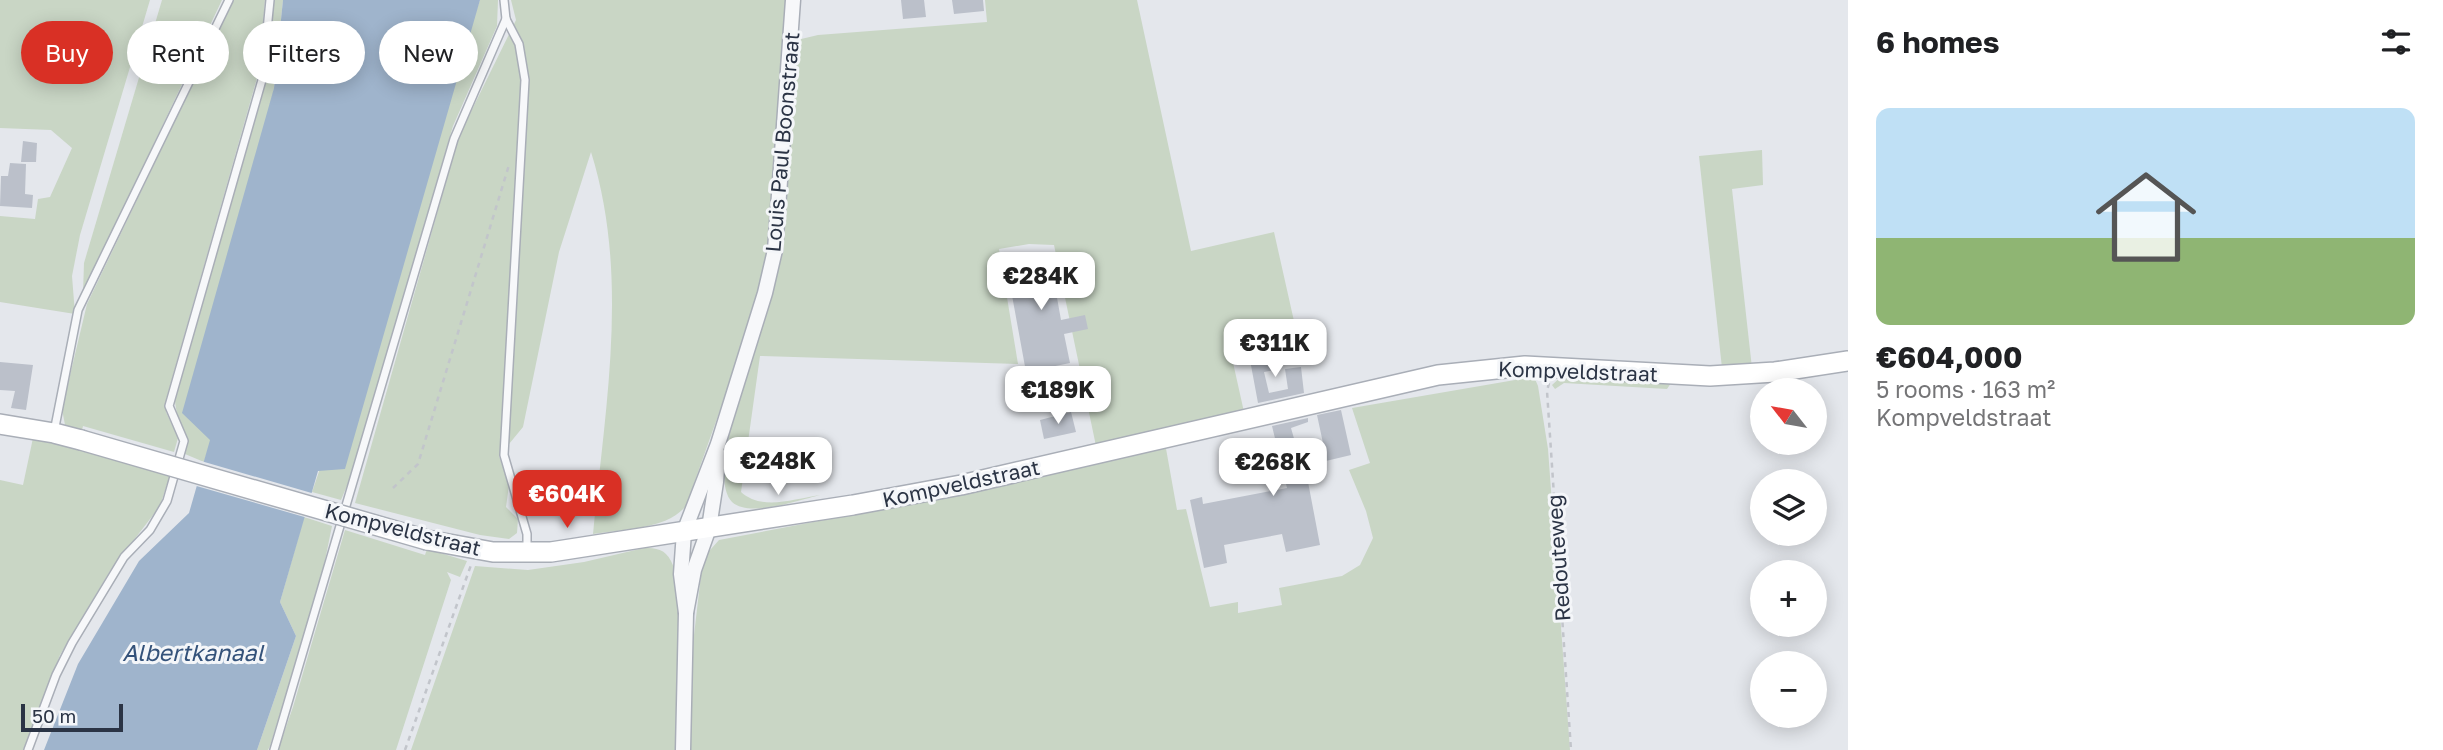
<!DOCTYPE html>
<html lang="en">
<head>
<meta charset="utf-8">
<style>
	:root { --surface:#fff; --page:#f2f2f2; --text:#202124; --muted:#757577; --accent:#d93025 }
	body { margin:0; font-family:"Golos Text",sans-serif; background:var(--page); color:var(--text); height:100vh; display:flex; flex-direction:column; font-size:26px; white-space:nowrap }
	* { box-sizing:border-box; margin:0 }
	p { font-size:23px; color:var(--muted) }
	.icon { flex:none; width:38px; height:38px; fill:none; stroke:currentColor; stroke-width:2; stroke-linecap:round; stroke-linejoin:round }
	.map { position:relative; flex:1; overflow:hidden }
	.drawer { display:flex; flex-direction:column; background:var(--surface); width:595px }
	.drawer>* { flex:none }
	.banner { position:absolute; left:21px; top:21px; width:665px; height:63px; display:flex; gap:14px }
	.needle { width:46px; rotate:301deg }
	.fabs { position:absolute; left:1750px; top:378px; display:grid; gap:14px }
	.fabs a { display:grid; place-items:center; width:77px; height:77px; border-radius:50%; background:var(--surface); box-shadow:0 4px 18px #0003; font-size:35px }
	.scale { position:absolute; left:21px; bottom:18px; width:102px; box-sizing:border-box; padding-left:7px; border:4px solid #2b3445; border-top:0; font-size:19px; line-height:24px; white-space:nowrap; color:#2b3445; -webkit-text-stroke:5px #f4f6f9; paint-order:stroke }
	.price { position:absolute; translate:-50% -60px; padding:0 16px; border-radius:14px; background:#fff; color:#222; font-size:23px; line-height:46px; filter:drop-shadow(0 2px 4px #0008) }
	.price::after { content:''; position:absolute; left:50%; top:42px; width:21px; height:16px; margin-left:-10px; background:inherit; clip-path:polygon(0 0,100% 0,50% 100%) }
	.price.selected { background:var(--accent); color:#fff }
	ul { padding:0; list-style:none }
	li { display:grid; align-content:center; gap:14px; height:371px; padding:0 28px }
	li span { display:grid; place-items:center; height:217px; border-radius:14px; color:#555 }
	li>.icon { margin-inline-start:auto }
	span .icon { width:126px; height:126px; fill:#fffc; stroke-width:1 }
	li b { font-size:30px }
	h2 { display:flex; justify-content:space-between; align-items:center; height:84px; padding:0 28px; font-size:30px }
	.tag { padding:0 24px; border-radius:32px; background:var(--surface); box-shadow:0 4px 18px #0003; font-size:24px; line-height:63px }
	.tag.selected { background:var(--accent); color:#fff }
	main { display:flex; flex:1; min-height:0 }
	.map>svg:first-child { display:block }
</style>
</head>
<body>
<main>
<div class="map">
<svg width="1848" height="750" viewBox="0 0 1848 750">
	<rect width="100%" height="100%" fill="#e4e7ec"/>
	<g fill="#c9d6c5">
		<polygon points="0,0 150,0 80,235 72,276 75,314 0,302 0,216 35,219 38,199 50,197 72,148 51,130 0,128"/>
		<polygon points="162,0 222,0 83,293 84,263"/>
		<polygon points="233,0 265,0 259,71 166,400 166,412 178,438 174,452 83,426 82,430 65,425 62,409 87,304"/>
		<path d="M274 0H283L274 88 211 440 204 462 185 454C190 426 177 426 175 401L266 81Z"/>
		<polygon points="480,0 498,0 497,26 453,126 349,481 341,500 312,492"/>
		<path d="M511 0H786L771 214 764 277 759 300 686 506C666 530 622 529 593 534 605 407 630 276 591 152L559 252 523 427 499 456 509 485 506 507 518 519 517 533 509 539 480 535 355 503 459 136 516 20Z"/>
		<path d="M985 0H1137L1191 251 1274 232 1296 330 1230 349 1244 412 1096 446 1054 245 1029 244 999 249 1018 364 760 356 741 492C762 511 793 499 820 495 799 500 750 518 732 502 712 482 736 409 743 384 754 342 771 299 779 256 792 189 790 118 793 50L797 40 818 35 987 22Z"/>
		<polygon points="1762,150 1763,185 1732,189 1752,368 1722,368 1699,156"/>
		<polygon points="1516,373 1535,379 1538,386 1548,449 1570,750 687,750 689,644 694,635 703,558 719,540 929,500 1165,443 1177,510 1186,509 1210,607 1238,602 1238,613 1282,605 1279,588 1342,576 1360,565 1373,538 1366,511 1349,470 1370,463 1352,408 1515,380"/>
		<polygon points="1563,375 1671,383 1667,389 1564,383 1555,389 1552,385"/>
		<polygon points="33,438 170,475 160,506 110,571 60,655 23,750 0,750 0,480 23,485"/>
		<polygon points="304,517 332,526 321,580 270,746 268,750 257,750 296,636 280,602"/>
		<polygon points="345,530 425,555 427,549 467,561 460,577 447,572 451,580 396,750 278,750 293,707"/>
		<path d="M644 548C656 548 665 549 671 561 677 572 676 586 677 598 681 649 676 699 676 750H411L475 566 528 570 584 562Z"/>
	</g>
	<polygon fill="#9fb4cc" points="283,0 480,0 345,469 318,471 280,602 296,636 257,750 44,750 78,664 139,561 189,513 210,440 182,413 274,88"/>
	<polygon fill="#e4e7ec" points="201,461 315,494 308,518 193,485"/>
	<g fill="#bbc0ca">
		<polygon points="901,0 924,0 926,17 903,19"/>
		<polygon points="952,0 983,0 984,11 954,14"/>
		<polygon points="23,141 37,143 36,162 21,162"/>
		<polygon points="10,163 26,164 25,194 33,195 32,208 0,206 1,176 8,176"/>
		<polygon points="1022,253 1024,266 1050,262 1051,266 1074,263 1076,278 1054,281 1061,320 1085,315 1088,329 1064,334 1070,363 1026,372 1005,257"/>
		<polygon points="1277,354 1279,369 1264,372 1269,393 1288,389 1285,369 1301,367 1304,393 1258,403 1250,360"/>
		<polygon points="0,362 33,365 26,410 11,408 15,391 0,390"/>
		<polygon points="1341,410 1351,455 1305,466 1320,545 1286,552 1282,534 1224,545 1227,563 1204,568 1190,500 1202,497 1203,504 1287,488 1272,426 1308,418 1308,422 1291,428 1297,449 1323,443 1317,415"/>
		<polygon points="1071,412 1076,432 1044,439 1040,420"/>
	</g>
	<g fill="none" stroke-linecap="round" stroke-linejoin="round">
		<defs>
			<g id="lane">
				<polyline points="504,0 506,19 519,44 525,80 504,455 527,534 527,551"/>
				<polyline points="54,432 78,310 229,0"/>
				<polyline points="28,750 56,675 72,643 124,557 150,530 167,501 184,441 169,406 262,80 270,0"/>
				<polyline points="274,750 454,139 506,19"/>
			</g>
			<g id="street">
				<polyline points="686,613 681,574 684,532 718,444 765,293 775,250 793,0"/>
				<polyline points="683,750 686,613 694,570 709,528 716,482 718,454"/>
			</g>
			<g id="secondary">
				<polyline points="0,424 54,433 81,440"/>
				<polyline points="427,540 493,552 551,552 853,505 961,485 1438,375 1525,366 1710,376 1775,372 1848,361"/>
			</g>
		</defs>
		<use href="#lane" stroke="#a9aeb7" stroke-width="10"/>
		<use href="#street" stroke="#a9aeb7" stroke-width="17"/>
		<use href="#secondary" stroke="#a9aeb7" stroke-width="22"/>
		<g stroke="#c2c5cb" stroke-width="2.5" stroke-dasharray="5 5" stroke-linecap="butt">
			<polyline points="1549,383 1547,391 1571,750"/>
			<polyline points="393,488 418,464 509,165"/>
			<polyline points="405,750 471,565"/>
		</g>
		<use href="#lane" stroke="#f7f8fa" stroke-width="7"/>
		<use href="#street" stroke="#f7f8fa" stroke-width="14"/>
		<use href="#secondary" stroke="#fff" stroke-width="19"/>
		<defs>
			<polyline id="secondary-bridge" points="81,440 427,540"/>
		</defs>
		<use href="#secondary-bridge" stroke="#a9aeb7" stroke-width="22" stroke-linecap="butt"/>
		<use href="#secondary-bridge" stroke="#fff" stroke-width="19"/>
	</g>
	<g text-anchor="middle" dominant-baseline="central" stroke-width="6" stroke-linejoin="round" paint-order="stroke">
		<g font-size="21" fill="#2b3445" stroke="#f4f6f9">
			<text transform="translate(782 142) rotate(-85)">Louis Paul Boonstraat</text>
			<text transform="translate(1578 371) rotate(2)">Kompveldstraat</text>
			<text transform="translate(961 483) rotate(-12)">Kompveldstraat</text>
			<text transform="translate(403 529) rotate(14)">Kompveldstraat</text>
			<text transform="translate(1558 558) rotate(-94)">Redouteweg</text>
		</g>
		<g font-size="23" font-style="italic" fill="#34527a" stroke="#f4f6f9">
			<text x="193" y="652">Albertkanaal</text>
		</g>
	</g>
</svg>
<div class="fabs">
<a><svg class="needle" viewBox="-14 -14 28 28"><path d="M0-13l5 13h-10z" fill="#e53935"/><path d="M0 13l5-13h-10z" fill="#757577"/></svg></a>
<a><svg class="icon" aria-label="layers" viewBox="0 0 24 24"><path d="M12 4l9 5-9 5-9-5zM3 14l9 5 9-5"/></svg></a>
<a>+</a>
<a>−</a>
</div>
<div class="scale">50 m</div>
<b class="price" style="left:1041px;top:312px">€284K</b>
<b class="price" style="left:1275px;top:379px">€311K</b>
<b class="price" style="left:1058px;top:426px">€189K</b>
<b class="price" style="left:778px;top:497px">€248K</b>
<b class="price" style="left:1273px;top:498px">€268K</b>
<b class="price selected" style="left:567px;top:530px">€604K</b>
<div class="banner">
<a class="tag selected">Buy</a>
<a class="tag">Rent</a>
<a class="tag">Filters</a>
<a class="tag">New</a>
</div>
</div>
<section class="drawer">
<h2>6 homes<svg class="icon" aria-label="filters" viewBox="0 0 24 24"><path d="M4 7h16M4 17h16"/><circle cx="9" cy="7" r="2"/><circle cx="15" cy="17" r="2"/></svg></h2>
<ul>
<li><span style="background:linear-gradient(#bfe0f5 60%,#8fb573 0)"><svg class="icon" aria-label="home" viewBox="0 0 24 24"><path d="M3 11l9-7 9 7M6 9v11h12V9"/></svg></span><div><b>€604,000</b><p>5 rooms · 163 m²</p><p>Kompveldstraat</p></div></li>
</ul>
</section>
</main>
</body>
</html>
